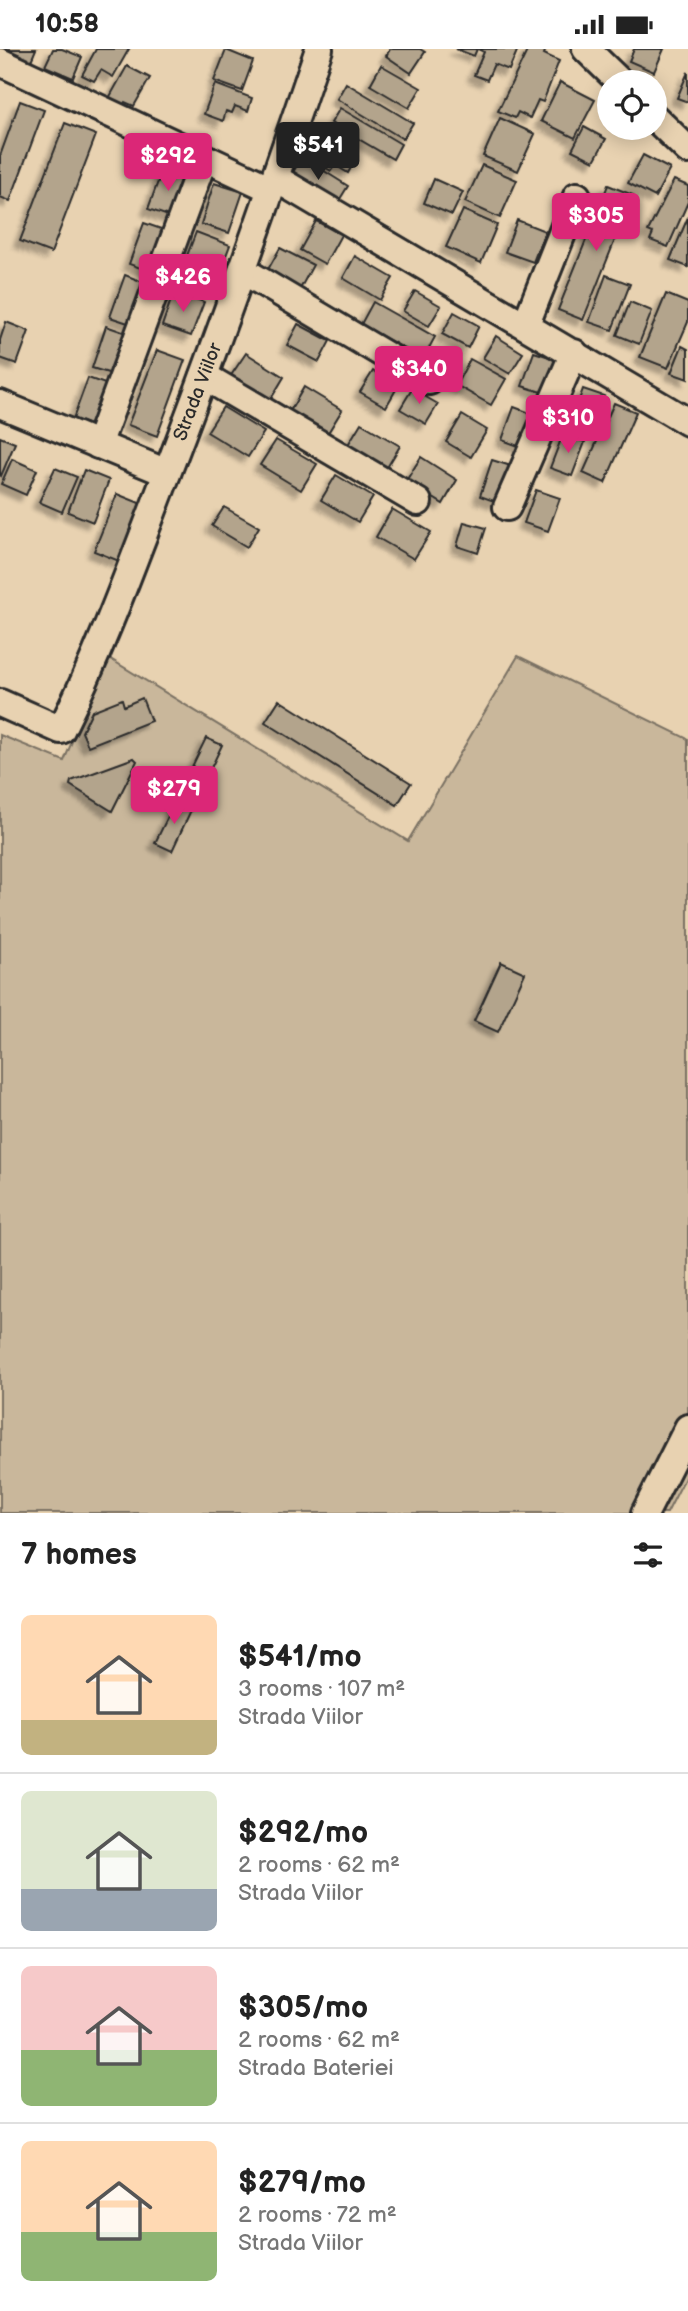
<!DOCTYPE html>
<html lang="en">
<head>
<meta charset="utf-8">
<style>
	:root { --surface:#fff; --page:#f2f2f2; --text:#222; --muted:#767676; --line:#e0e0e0; --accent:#db2777 }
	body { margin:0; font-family:"Balsamiq Sans",sans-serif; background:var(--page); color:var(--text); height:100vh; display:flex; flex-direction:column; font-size:26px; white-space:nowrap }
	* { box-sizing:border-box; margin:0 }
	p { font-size:23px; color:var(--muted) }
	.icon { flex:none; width:38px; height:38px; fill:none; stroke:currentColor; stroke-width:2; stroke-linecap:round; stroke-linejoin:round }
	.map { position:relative; height:1464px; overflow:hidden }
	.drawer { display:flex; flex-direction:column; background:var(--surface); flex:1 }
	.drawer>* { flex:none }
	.controls { position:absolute; left:597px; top:21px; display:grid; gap:14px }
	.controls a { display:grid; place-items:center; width:70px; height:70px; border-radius:50%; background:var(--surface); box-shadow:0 4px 18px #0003; font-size:35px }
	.price { position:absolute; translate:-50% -60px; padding:0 16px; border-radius:7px; background:var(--accent); color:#fff; font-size:23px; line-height:46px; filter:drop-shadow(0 2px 4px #0008) }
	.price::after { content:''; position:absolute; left:50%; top:42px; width:21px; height:16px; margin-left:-10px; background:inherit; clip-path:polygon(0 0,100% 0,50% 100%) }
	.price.on { background:#222; color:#fff }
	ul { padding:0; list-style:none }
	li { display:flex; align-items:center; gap:21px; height:175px; padding:0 21px }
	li+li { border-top:2px solid var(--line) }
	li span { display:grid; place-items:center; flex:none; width:196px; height:140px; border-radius:10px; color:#555 }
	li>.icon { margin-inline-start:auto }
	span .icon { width:84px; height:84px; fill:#fffc; stroke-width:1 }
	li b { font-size:30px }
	h2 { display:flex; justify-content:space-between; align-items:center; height:84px; padding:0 21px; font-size:30px }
	.status { display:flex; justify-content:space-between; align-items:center; height:49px; padding:0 35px; background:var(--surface); direction:ltr }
	.status svg { height:19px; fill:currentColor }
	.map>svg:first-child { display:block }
</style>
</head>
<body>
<div class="status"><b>10:58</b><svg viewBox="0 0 49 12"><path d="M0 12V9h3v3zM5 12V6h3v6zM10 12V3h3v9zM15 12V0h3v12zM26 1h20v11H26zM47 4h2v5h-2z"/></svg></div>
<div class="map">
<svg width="688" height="1464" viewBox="0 0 688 1464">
	<defs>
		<filter id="shadow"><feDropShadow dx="-6" dy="6" stdDeviation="2" flood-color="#0004"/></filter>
	</defs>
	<rect width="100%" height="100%" fill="#e8d2b1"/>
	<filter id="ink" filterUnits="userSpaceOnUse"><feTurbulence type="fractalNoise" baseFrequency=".0143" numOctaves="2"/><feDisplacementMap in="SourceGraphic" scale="14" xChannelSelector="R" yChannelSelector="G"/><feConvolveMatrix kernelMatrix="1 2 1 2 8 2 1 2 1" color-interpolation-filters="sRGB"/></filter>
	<g filter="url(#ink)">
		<polygon fill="#c9b79b" stroke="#7a7163" stroke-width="2" points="518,607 688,690 688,1423 667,1464 0,1464 0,686 64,712 107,608 408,792"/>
		<g fill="#b3a48c" stroke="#2b2b2b" stroke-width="2" filter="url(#shadow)">
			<polygon points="4,0 36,0 31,12"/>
			<polygon points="53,0 62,0 82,8 73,29 45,17"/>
			<polygon points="96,0 129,0 113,28 101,21 94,32 82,26"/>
			<polygon points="390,0 420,0 425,3 411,24 386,7"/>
			<polygon points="456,0 477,0 474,7"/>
			<polygon points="478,0 518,0 509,21 494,15 487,31 474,26 484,3"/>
			<polygon points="528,0 546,0 544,5 559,12 543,53 538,51 530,69 518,63 515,69 498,62"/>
			<polygon points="634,0 664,0 654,23 629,12"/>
			<polygon points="226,1 253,12 242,42 214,32"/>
			<polygon points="381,16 421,39 409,59 370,36"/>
			<polygon points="127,17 150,29 134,57 125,53 122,59 108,51"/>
			<polygon points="688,23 688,53 677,49"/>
			<polygon points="560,33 595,51 575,89 541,72"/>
			<polygon points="346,34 413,74 403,90 337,50"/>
			<polygon points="215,35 252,49 248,62 235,57 232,64 226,62 223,72 204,65"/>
			<polygon points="20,52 44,61 10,152 0,148 0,107"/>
			<polygon points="340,59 401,95 393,110 331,74"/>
			<polygon points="500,69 535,85 518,122 483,107"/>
			<polygon points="65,74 96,86 51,204 20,192"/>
			<polygon points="584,78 606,90 594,112 572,101"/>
			<polygon points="319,85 357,108 348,124 335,116 331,122 309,108"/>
			<polygon points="643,106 670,120 655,148 628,134"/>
			<polygon points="302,108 348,137 335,158 289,130"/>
			<polygon points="482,116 517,131 500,169 465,153"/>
			<polygon points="163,119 189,128 174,169 148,160"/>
			<polygon points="434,130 463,143 452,166 424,154"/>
			<polygon points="674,131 688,137 688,153 668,198 650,191 653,184 648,182"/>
			<polygon points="214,134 243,143 229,184 201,175"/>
			<polygon points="608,136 633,146 583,271 558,261"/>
			<polygon points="463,161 497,176 481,214 446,198"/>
			<polygon points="688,168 688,218 670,211"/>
			<polygon points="517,171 545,182 533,213 505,203"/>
			<polygon points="316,172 341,186 325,215 300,201"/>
			<polygon points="144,174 170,183 155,224 129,215"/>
			<polygon points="196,183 230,196 219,225 185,212"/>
			<polygon points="280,199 313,216 299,242 266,224"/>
			<polygon points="355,207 393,229 380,251 343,229"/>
			<polygon points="125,226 151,236 137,277 110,268"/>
			<polygon points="606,226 630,235 612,281 589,273"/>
			<polygon points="174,242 204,253 191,287 162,277"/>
			<polygon points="415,242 441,257 429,277 403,262"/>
			<polygon points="666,245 688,254 688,273 668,319 640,308"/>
			<polygon points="373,253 435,288 423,310 361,275"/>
			<polygon points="630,253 652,262 639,295 617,286"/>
			<polygon points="454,263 479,277 468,299 442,285"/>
			<polygon points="6,273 29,282 17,315 0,309 0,291"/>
			<polygon points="298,275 330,292 319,313 287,296"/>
			<polygon points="106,277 132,286 118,327 92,319"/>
			<polygon points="496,287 523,304 510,325 483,309"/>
			<polygon points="682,297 688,300 688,330 671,324"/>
			<polygon points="157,301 185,311 157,387 128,376"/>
			<polygon points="534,303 562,312 551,346 522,337"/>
			<polygon points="246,304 284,328 269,353 230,328"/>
			<polygon points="470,310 506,330 491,356 456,336"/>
			<polygon points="373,322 398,337 386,358 360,343"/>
			<polygon points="88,329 114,338 99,379 73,370"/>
			<polygon points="304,338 342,361 326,387 289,364"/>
			<polygon points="412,340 438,355 426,375 400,360"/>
			<polygon points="583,340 604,347 591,383 570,376"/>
			<polygon points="614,354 636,363 605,434 583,424"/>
			<polygon points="223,358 264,383 248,408 207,383"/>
			<polygon points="514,358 541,368 529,401 502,391"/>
			<polygon points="462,366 487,381 471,408 446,393"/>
			<polygon points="361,374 400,397 385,422 346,399"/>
			<polygon points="563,385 585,393 572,427 550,419"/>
			<polygon points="0,388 15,394 1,427 0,426"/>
			<polygon points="276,391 317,415 301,441 260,416"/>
			<polygon points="421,408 457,431 443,455 406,432"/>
			<polygon points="12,410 37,421 26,446 1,435"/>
			<polygon points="492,411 514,418 502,455 480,447"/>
			<polygon points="55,419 77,428 62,463 39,453"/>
			<polygon points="84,421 109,431 93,473 68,463"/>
			<polygon points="336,426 373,448 358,473 321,451"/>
			<polygon points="536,441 560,449 548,482 524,474"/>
			<polygon points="117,445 142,455 119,512 94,502"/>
			<polygon points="224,458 259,478 247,498 212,477"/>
			<polygon points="392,460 431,483 414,510 376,488"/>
			<polygon points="464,473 486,479 478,504 457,497"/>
			<polygon points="142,649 151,672 88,697 82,683 92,662 122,650 124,657"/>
			<polygon points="279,651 411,734 397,756 265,673"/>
			<polygon points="206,689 222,696 201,740 185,732"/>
			<polygon points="134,709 137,712 112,762 70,736 71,732"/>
			<polygon points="176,751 192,759 172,802 155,794"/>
			<polygon points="501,913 525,924 498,983 474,972"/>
		</g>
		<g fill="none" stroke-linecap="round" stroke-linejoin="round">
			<defs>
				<g id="minor">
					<polyline points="586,0 620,33"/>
					<polyline points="0,13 271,140"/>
					<polyline points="654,68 688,101"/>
					<polyline points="275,129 688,373"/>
					<polyline points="242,221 429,332"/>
					<polyline points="526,275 577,147"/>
					<polyline points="204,327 418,453"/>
					<polyline points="0,355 167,424"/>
					<polyline points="98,396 204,109"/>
					<polyline points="507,458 574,304"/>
					<path d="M0 654 61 681C100 603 130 521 161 440 217 295 269 148 319 0"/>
					<polyline points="645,1464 688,1379"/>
				</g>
			</defs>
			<use href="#minor" stroke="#2b2b2b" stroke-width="32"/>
			<use href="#minor" stroke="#e8d2b1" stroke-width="26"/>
		</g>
	</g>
	<g text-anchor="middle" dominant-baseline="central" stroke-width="6" stroke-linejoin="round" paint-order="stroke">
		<g font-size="19" fill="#2b2b2b" stroke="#e8d2b1">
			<text transform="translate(198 343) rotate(-69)">Strada Viilor</text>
		</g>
	</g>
</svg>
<div class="controls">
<a><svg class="icon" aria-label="locate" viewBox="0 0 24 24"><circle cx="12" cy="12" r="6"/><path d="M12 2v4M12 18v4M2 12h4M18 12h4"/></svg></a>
</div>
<b class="price on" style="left:318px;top:133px">$541</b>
<b class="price" style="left:168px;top:144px">$292</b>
<b class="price" style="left:596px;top:204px">$305</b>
<b class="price" style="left:183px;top:265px">$426</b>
<b class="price" style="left:419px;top:357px">$340</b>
<b class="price" style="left:568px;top:406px">$310</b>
<b class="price" style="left:174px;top:777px">$279</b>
</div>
<section class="drawer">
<h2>7 homes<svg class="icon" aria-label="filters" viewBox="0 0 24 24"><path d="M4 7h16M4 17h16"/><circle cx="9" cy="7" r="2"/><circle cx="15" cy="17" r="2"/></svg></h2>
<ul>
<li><span style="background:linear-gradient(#ffd9b3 75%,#c2b280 0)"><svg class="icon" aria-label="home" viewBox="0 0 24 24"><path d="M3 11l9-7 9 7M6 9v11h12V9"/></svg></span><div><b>$541/mo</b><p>3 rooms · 107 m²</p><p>Strada Viilor</p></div></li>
<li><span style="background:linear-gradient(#dfe7d0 70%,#9aa5b1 0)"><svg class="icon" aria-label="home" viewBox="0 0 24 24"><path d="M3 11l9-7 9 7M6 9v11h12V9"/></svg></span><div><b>$292/mo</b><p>2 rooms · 62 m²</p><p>Strada Viilor</p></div></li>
<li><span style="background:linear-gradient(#f6c9c9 60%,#8fb573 0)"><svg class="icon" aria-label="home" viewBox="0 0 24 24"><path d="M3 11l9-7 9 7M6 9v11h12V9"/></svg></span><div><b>$305/mo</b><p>2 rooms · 62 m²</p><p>Strada Bateriei</p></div></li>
<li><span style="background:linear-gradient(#ffd9b3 65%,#8fb573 0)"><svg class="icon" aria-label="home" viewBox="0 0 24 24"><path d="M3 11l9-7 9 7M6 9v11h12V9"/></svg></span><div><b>$279/mo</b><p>2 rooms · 72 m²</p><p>Strada Viilor</p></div></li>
</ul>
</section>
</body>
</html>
